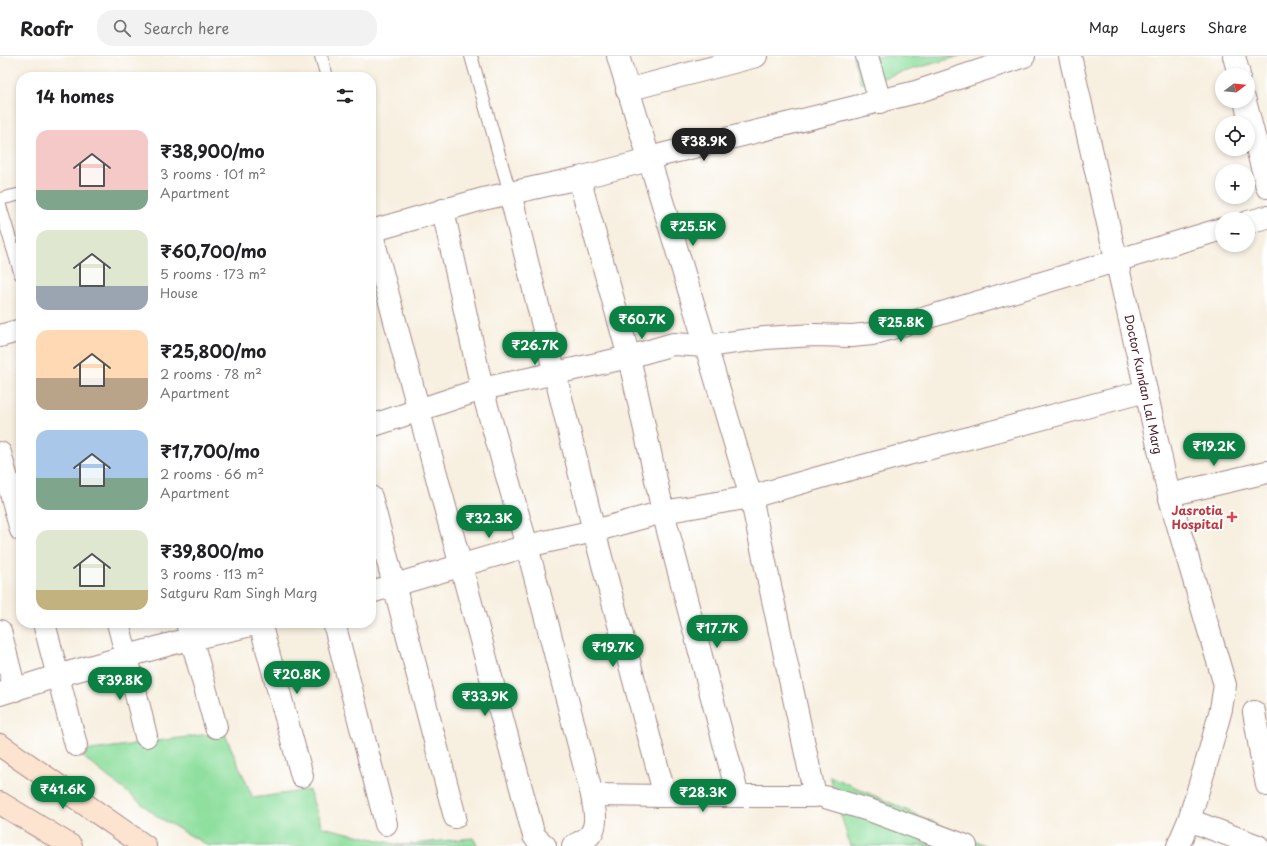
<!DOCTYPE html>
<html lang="en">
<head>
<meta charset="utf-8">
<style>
	:root { --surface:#fff; --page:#f2f2f2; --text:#202124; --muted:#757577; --line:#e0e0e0; --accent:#0b8043 }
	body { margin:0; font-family:"Playpen Sans",sans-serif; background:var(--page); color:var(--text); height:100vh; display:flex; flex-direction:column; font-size:15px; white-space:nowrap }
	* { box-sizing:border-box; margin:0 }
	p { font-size:13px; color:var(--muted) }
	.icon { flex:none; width:22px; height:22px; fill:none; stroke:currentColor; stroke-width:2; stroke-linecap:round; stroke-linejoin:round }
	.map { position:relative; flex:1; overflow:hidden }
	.details { position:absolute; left:16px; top:16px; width:360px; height:556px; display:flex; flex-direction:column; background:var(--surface); border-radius:16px; box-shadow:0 2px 6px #0003 }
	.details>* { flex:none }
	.needle { width:26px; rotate:74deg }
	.fabs { position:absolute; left:1215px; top:12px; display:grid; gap:8px }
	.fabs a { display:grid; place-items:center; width:40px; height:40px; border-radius:50%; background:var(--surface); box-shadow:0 2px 6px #0003; font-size:20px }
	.price { position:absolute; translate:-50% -34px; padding:0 9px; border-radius:14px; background:var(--accent); color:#fff; font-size:13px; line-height:26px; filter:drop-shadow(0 1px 2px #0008) }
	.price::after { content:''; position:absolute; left:50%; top:24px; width:12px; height:9px; margin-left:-6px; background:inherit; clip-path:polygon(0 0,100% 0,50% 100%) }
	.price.on { background:#222; color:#fff }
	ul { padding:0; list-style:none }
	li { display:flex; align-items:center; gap:12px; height:100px; padding:0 20px }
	li span { display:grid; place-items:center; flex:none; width:112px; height:80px; border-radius:12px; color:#555 }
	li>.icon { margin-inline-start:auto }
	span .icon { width:48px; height:48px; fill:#fffc; stroke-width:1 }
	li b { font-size:17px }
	h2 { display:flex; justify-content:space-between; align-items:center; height:48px; padding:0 20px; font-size:17px }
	header { display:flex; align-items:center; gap:24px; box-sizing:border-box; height:56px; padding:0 20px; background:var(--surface); border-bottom:1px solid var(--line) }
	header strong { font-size:19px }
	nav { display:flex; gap:22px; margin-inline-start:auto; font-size:14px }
	.search { width:280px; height:36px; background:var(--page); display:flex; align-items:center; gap:10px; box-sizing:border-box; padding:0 14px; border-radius:16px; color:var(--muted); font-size:15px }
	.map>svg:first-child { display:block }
</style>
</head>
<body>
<header>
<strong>Roofr</strong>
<div class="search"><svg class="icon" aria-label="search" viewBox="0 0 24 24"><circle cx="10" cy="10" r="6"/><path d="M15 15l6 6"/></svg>Search here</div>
<nav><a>Map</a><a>Layers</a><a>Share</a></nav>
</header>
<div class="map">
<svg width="1267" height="790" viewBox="0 0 1267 790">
	<rect width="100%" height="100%" fill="#fff"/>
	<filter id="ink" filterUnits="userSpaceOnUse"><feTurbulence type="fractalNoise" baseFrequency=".025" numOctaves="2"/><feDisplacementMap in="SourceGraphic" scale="8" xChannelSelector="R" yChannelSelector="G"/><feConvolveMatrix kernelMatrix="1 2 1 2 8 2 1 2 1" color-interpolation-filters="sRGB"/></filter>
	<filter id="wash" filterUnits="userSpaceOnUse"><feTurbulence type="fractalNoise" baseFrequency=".012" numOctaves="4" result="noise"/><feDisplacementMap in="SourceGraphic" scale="16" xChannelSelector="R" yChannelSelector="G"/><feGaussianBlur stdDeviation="0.9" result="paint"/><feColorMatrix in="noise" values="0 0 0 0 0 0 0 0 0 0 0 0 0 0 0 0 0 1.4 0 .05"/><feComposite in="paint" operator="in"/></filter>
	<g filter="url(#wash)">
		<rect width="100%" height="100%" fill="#f7efdf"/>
		<g fill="#8fdf9f" stroke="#6c7f65">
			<polygon points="853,0 960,0 861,28"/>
			<polygon points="224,676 253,742 309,734 322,771 400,789 473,782 478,790 209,790 158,761 77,696"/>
			<polygon points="830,720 987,790 850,790"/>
		</g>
	</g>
	<g filter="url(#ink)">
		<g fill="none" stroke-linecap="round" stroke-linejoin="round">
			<defs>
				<g id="service">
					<polyline points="321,0 327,21"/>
					<polyline points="471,0 510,137"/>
					<polyline points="0,143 21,138"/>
					<polyline points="0,150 21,219"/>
				</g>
				<g id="minor">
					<polyline points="867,0 880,46"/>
					<polyline points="1070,0 1146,335 1169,439 1225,629 1221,653 1209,698 1189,764 1178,790"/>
					<polyline points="1234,0 1239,19"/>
					<polyline points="627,34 756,0"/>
					<polyline points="1245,45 1267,131"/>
					<polyline points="579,122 629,301 663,456 738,740"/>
					<polyline points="510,137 594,475 665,740"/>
					<path d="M443 154 482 333 527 490 592 739C594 753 600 771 587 782 583 785 578 787 573 790"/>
					<polyline points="1248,166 1267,161"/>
					<polyline points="371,175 483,143 579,122 649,104 661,99 916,36 1024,0"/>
					<path d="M371 175C424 377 480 578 534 780L545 790"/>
					<polyline points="0,280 21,274"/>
					<polyline points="371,370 482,333 629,301 673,288 706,290 765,282 814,279 852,280 872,278 1222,173"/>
					<polyline points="0,397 21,474"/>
					<polyline points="1169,439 1267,416"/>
					<polyline points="371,441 455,761"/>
					<polyline points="371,536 527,490 594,475 663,456 751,441 825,420 1146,335"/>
					<polyline points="44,567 76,689"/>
					<polyline points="118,567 127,601 146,680"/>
					<polyline points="187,567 216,671"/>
					<polyline points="260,567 302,720"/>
					<polyline points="334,567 386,768"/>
					<polyline points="0,575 15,634"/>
					<polyline points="0,638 57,620 174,587 260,567"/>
					<polyline points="1254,656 1262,704 1267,729"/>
					<polyline points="592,739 665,740 815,740 751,441 706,290 618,0"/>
					<polyline points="825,741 872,755 966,790"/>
					<polyline points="1189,764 1258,790"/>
				</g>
				<g id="secondary">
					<polyline points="0,689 145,790"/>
					<polyline points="0,747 71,790"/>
				</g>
			</defs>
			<use href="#service" stroke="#a08785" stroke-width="14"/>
			<use href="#minor" stroke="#a08785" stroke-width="24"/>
			<use href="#secondary" stroke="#a08785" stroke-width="24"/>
			<use href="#service" stroke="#fff" stroke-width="12"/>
			<use href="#minor" stroke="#fff" stroke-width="22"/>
			<use href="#secondary" stroke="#fde4d1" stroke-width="22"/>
		</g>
	</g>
	<path fill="#e0444e" stroke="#fff" stroke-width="1.5" d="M1230 455h4v4h4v4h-4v4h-4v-4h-4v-4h4z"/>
	<g text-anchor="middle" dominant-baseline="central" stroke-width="4" stroke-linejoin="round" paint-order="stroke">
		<g font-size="12" fill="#4a1f2b" stroke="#fff">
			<text transform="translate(1144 328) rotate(78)">Doctor Kundan Lal Marg</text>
		</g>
		<g font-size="12" font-weight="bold" fill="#be3a42" stroke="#fff" text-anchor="end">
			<text x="1223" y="454">Jasrotia<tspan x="1223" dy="14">Hospital</tspan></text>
		</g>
	</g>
</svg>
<div class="fabs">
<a><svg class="needle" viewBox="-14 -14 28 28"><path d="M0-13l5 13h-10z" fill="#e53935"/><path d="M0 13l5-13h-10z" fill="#757577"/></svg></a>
<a><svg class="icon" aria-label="locate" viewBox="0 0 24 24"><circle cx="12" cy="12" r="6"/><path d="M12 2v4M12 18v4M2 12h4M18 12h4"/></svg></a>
<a>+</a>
<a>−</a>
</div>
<b class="price on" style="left:704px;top:106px">₹38.9K</b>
<b class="price" style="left:693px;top:191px">₹25.5K</b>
<b class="price" style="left:642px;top:284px">₹60.7K</b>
<b class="price" style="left:901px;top:287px">₹25.8K</b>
<b class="price" style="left:535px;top:310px">₹26.7K</b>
<b class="price" style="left:1214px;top:411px">₹19.2K</b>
<b class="price" style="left:489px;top:483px">₹32.3K</b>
<b class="price" style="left:717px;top:593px">₹17.7K</b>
<b class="price" style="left:613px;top:612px">₹19.7K</b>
<b class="price" style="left:297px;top:639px">₹20.8K</b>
<b class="price" style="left:120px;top:645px">₹39.8K</b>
<b class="price" style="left:485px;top:661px">₹33.9K</b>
<b class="price" style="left:63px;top:754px">₹41.6K</b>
<b class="price" style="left:703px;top:757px">₹28.3K</b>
<section class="details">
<h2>14 homes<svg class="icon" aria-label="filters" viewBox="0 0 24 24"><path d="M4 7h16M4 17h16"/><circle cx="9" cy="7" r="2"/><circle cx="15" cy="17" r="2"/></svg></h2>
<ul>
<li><span style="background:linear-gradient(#f6c9c9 75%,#7fa58c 0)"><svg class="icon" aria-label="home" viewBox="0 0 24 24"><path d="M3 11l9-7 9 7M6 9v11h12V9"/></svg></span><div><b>₹38,900/mo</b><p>3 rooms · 101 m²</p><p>Apartment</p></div></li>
<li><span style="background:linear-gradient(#dfe7d0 70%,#9aa5b1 0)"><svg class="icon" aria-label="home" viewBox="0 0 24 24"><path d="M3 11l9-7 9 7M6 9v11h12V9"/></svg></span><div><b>₹60,700/mo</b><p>5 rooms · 173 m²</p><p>House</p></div></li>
<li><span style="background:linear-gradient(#ffd9b3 60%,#b9a48a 0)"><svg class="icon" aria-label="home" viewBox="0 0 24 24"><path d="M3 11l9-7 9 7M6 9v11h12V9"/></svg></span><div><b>₹25,800/mo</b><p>2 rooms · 78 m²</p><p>Apartment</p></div></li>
<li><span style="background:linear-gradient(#a9c7e8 60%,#7fa58c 0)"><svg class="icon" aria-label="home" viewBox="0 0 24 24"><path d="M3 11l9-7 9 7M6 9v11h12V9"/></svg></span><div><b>₹17,700/mo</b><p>2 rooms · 66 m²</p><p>Apartment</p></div></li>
<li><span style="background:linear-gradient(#dfe7d0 75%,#c2b280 0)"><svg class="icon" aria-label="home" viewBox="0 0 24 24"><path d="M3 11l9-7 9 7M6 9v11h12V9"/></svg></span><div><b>₹39,800/mo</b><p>3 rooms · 113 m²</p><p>Satguru Ram Singh Marg</p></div></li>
</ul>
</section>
</div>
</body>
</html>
